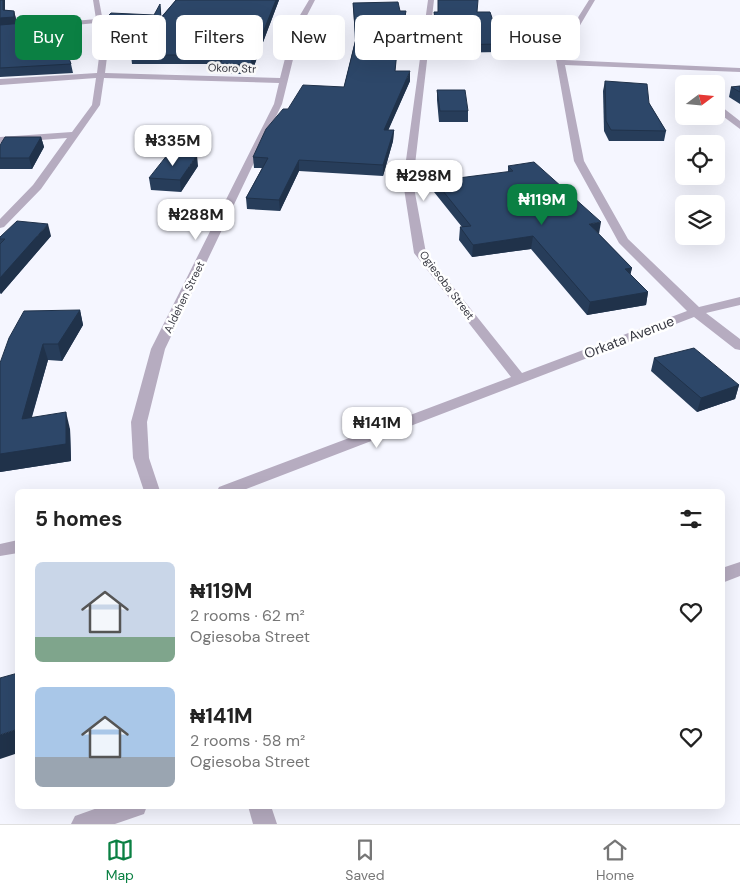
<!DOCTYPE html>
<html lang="en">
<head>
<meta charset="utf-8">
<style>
	:root { --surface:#fff; --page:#f2f2f2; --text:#222; --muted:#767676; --line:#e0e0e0; --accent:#0b8043 }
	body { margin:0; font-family:"DM Sans",sans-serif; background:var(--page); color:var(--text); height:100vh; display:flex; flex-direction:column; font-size:19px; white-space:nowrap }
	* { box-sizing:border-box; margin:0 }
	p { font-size:16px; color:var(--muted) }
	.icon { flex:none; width:28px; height:28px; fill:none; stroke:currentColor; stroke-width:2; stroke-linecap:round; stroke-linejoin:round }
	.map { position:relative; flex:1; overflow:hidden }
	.panel { position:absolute; left:15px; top:489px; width:710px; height:320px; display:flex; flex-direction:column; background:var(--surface); border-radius:8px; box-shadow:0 5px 20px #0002 }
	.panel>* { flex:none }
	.hud { position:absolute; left:15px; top:15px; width:710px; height:45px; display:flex; gap:10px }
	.needle { width:32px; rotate:74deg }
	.controls { position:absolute; left:675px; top:75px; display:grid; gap:10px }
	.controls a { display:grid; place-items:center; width:50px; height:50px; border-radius:8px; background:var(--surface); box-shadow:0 5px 20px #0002; font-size:25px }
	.price { position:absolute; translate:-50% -42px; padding:0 11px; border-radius:10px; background:#fff; color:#222; font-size:16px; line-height:32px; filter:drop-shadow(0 1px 2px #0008) }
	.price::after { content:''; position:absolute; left:50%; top:30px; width:15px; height:11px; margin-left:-8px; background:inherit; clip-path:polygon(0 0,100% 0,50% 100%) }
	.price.selected { background:var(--accent); color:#fff }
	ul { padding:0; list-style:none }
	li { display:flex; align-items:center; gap:15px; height:125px; padding:0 20px }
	li span { display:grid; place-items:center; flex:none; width:140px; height:100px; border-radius:8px; color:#555 }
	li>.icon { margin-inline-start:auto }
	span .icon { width:60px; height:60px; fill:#fffc; stroke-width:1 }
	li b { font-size:21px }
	h2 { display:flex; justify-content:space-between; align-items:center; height:60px; padding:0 20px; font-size:21px }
	.pill { padding:0 18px; border-radius:8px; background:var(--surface); box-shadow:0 5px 20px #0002; font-size:18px; line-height:45px }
	.pill.selected { background:var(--accent); color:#fff }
	.dock { display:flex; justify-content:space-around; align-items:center; height:70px; border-top:1px solid var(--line); background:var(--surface); font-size:14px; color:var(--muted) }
	.dock a { display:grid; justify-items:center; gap:2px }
	.dock .selected { color:var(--accent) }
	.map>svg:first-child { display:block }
</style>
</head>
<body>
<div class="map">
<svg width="740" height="824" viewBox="0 0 740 824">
	<rect width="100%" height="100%" fill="#f5f6ff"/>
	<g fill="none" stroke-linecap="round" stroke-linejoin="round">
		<g fill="#b6acc0" fill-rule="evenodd">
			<polygon points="93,0 99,0 108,49 105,73 280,78 293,27 309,0 315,0 301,27 282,104 165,349 147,422 149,458 160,491 144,491 133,458 131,422 151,349 274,104 279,83 104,78 100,105 41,189 4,227 0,228 0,219 33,185 67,138 0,143 0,137 72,132 92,105 96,78 0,85 0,79 97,73 100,49 96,23 0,32 0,28 96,19"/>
			<polygon points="428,0 434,0 413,182 426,253 522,373 687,311 619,243 574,161 555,54 589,0 595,0 563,54 564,60 740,68 740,72 565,65 584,161 628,239 699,307 740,297 740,305 706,313 740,339 740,350 735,349 694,317 241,491 217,491 219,487 511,377 414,253 403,182"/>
			<polygon points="716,107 722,107 740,121 740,129 716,111"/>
			<polygon points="18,540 18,553 0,556 0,544"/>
			<polygon points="740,562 740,576 722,583 722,568"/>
			<polygon points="103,806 147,806 144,814 115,824 71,824 75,816"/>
			<polygon points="248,806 271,806 277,824 253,824"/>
		</g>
	</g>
	<g fill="#273d5a">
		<polygon points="0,0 5,0 5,10 14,11 16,19 16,24 38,30 38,34 71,64 73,73 0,77"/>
		<polygon points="176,0 279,0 251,74 220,74 220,64 132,64 131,55 133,50 109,52 154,15 161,12 161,17"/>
		<polygon points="353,3 400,11 406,20 402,41 398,41 395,71 410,81 388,130 394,130 393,141 383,176 299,171 280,211 247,209 246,198 262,168 254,168 253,157 344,87 355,41"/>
		<polygon points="434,12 477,12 501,44 501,52 438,53 434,20"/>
		<polygon points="605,81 649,103 666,131 664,141 609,141 604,131 603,91"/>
		<polygon points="740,86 740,104 729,97 731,87"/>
		<polygon points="437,90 468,111 468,122 439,122 437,100"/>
		<polygon points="41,137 44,147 32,169 0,169 0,145"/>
		<polygon points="198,166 181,192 151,190 149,178"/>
		<polygon points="508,166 599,234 632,268 630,274 648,292 646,305 587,315 531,249 472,257 459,240 460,227 462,227 434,192 435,181 508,172"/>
		<polygon points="51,236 1,294 0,293 0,237"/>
		<polygon points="80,310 83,325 62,361 48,360 32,417 70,429 71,461 0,472 0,363"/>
		<polygon points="654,358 739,385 735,399 697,412 651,371"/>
	</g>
	<g fill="#20324a">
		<polygon points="3,0 5,0 5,18 14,11 16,19 16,25 0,27 0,18 3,10"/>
		<polygon points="276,0 279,0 251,74 250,65"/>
		<polygon points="406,11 406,20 402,41 402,32"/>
		<polygon points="139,41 140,50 109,52 108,43"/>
		<polygon points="410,71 410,81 384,140 384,130"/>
		<polygon points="394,130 393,141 383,176 383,165"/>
		<polygon points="41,137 44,147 32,169 29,158"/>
		<polygon points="197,155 198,166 181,192 180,180"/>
		<polygon points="299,160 299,171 280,211 279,200"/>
		<polygon points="601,222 599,234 589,224"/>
		<polygon points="48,224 51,236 1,294 0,290 0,278"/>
		<polygon points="533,236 531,249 472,257 473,245"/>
		<polygon points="632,268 629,281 625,269"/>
		<polygon points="648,292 646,305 587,315 590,302"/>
		<polygon points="80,310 83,325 62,361 58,344"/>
		<polygon points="43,344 48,360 26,436 22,419"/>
		<polygon points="739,385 735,399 697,412 701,398"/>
		<polygon points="66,412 70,429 71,461 0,472 0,454"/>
		<polygon points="18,729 18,753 0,759 0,735"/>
	</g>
	<g fill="#2d4769" stroke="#20324a">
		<polygon points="0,0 3,0 3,10 14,11 14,17 0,18"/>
		<polygon points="176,0 276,0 250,65 220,64 224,55 131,55 139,41 108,43 105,19 111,13 154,15 160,4 161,18"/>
		<polygon points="438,0 478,0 477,12 490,12 501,44 438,45 434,12 438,12"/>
		<polygon points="398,2 400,11 406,11 402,32 399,32 395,71 410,71 384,130 394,130 383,165 299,160 279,200 246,198 268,158 253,157 266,129 283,109 288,109 303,85 344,87 356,39 353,3"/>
		<polygon points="36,22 37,34 60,32 71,64 0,68 0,25"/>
		<polygon points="605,81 647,84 649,103 666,131 611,130 606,121"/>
		<polygon points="740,86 740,92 731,87"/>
		<polygon points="437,90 465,90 468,111 440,111"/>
		<polygon points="5,137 41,137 29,158 0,158 0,145"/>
		<polygon points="168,154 197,155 180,180 149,178"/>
		<polygon points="534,162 601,222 589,224 632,268 625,269 648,292 590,302 533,236 473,245 460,227 471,226 435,181 513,171 508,166"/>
		<polygon points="17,221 48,224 0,278 0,244 5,239 0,239 0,237"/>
		<polygon points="80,310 58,344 43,344 22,419 66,412 66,444 0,454 0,363 9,338 24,311"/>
		<polygon points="694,348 739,385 701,398 654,358"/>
		<polygon points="18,673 18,729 0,735 0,678"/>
	</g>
	<g text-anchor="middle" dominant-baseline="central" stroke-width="5" stroke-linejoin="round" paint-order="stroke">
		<g font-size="11" fill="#363740" stroke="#fff">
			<text transform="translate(232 68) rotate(2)">Okoro Str</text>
			<text transform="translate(447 285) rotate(53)">Ogiesoba Street</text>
			<text transform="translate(184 297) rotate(-64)">A.Idehen Street</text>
		</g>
		<g font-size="14" fill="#363740" stroke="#fff">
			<text transform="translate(629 337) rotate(-21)">Orkata Avenue</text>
		</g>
	</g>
</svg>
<div class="controls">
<a><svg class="needle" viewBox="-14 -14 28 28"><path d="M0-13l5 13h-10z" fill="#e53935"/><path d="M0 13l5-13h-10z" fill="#767676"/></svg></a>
<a><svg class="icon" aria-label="locate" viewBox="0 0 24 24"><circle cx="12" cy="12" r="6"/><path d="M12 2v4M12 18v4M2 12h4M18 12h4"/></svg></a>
<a><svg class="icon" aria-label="layers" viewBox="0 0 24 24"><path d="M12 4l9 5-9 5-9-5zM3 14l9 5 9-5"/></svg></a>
</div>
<b class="price" style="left:173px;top:167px">₦335M</b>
<b class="price" style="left:424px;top:202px">₦298M</b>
<b class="price selected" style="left:542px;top:226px">₦119M</b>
<b class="price" style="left:196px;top:241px">₦288M</b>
<b class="price" style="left:377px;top:449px">₦141M</b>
<div class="hud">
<a class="pill selected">Buy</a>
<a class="pill">Rent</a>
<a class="pill">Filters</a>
<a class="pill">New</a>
<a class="pill">Apartment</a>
<a class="pill">House</a>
</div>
<section class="panel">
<h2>5 homes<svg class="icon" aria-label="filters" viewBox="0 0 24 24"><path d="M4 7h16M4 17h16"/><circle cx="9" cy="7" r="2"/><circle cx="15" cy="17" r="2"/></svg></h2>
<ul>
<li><span style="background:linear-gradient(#c9d6e8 75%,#7fa58c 0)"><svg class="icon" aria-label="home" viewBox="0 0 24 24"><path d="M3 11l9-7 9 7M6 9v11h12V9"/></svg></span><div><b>₦119M</b><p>2 rooms · 62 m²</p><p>Ogiesoba Street</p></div><svg class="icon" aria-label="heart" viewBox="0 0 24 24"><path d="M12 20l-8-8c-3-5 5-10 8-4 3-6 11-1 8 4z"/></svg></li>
<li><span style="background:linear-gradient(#a9c7e8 70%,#9aa5b1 0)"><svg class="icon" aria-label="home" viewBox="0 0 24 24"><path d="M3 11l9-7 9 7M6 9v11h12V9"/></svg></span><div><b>₦141M</b><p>2 rooms · 58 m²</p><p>Ogiesoba Street</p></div><svg class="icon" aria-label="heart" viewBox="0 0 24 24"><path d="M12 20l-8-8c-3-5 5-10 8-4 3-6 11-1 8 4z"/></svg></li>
</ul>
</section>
</div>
<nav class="dock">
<a class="selected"><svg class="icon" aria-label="map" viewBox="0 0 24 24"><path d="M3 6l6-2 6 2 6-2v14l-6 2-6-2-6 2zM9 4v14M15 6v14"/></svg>Map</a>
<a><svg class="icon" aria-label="saved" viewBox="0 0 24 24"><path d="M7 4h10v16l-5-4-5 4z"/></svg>Saved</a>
<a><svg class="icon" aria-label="home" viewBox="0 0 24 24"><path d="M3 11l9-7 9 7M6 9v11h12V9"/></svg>Home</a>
</nav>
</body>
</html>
